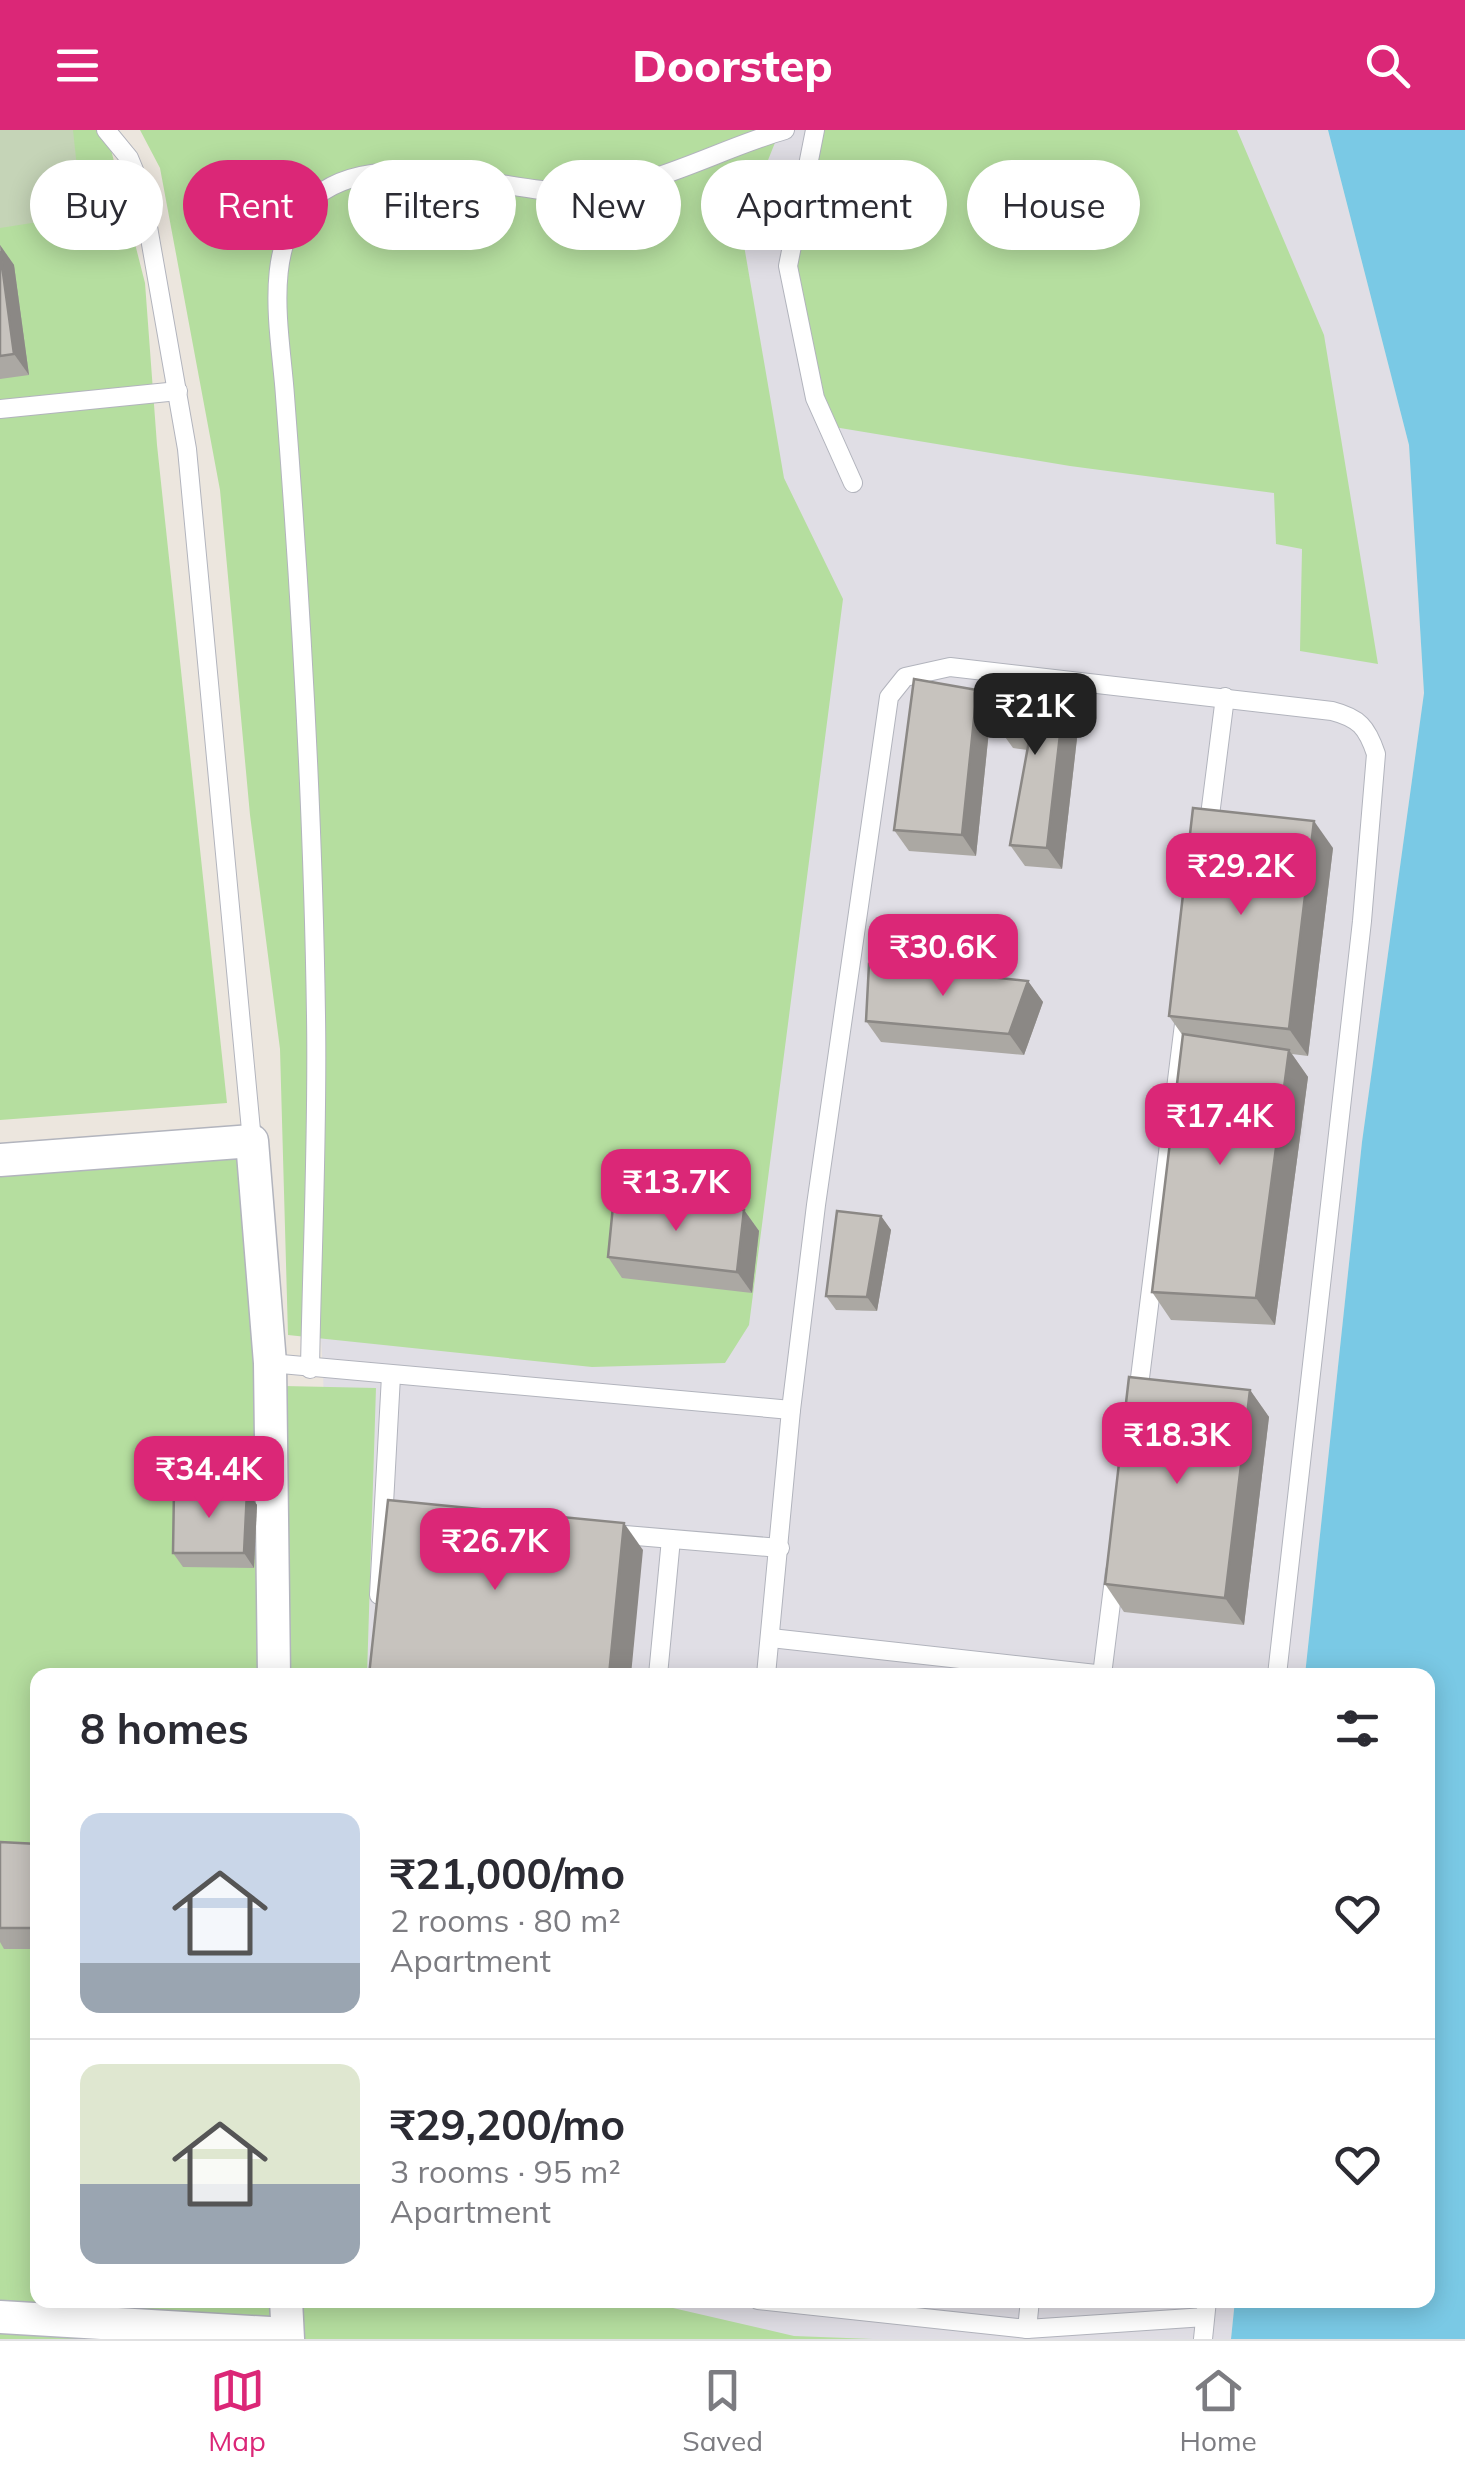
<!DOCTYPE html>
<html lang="en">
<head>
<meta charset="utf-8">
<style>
	:root { --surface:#fff; --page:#f2f2f3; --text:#2b2b33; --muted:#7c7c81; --line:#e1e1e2; --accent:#db2777 }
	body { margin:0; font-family:Mulish,sans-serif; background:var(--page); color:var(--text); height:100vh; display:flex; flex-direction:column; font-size:38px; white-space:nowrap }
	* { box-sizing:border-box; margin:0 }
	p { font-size:32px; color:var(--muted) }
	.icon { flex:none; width:55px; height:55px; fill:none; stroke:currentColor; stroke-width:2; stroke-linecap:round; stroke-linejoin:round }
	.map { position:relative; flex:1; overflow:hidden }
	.side { position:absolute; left:30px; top:1538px; width:1405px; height:640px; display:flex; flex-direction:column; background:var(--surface); border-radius:20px; box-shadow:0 5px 25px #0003 }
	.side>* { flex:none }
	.banner { position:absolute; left:30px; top:30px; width:1405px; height:90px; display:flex; gap:20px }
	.price { position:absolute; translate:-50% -85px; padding:0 22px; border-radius:20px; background:var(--accent); color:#fff; font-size:32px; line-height:65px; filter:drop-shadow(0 2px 5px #0008) }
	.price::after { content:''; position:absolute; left:50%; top:60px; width:30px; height:22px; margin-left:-15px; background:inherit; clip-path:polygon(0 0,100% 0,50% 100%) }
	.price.selected { background:#222; color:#fff }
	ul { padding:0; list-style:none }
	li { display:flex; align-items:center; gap:30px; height:250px; padding:0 50px }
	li+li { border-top:2px solid var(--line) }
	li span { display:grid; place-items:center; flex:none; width:280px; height:200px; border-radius:20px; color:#555 }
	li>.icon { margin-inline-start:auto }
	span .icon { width:120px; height:120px; fill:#fffc; stroke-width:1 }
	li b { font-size:42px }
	h2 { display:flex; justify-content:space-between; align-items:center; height:120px; padding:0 50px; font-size:42px }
	.pill { padding:0 35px; border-radius:45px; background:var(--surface); box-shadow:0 5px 25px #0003; font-size:35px; line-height:90px }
	.pill.selected { background:var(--accent); color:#fff }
	header { display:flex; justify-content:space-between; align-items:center; height:130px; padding:0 50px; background:var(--accent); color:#fff; font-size:45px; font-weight:800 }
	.dock { display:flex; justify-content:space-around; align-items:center; height:140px; border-top:2px solid var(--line); background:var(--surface); font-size:28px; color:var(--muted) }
	.dock a { display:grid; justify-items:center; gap:5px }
	.dock .selected { color:var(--accent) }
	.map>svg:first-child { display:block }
</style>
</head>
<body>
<header><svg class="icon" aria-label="menu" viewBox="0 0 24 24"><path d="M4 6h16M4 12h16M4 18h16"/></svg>Doorstep<svg class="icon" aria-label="search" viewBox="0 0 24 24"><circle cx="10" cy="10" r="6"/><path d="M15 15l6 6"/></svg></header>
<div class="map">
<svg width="1465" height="2209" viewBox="0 0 1465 2209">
	<rect width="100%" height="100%" fill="#ece6de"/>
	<g fill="#e0dee5">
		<polygon points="210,0 1328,0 1409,315 1424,563 1362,1012 1305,1545 331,1545 323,1240 305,966"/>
		<polygon points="348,2170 1235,2170 1231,2209 349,2209"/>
	</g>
	<g fill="#b5de9f">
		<polygon points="0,0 106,0 145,153 157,315 227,973 0,990"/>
		<polygon points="140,0 780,0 741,98 784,348 843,469 749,1195 725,1233 592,1237 288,1205 280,919 250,685 220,360 160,38"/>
		<polygon points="815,0 1237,0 1324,205 1378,534 1300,521 1302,419 1276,414 1274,363 1070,336 822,295 790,164 785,89"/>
		<polygon points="252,1011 274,1545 38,1545 38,2170 287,2170 261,2209 0,2209 0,1030"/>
		<polygon points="284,1256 376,1258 367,1545 289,1545"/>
		<polygon points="299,2170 673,2170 673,2178 794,2206 873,2209 302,2209"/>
	</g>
	<polygon fill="#c5d4b7" points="0,0 73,0 82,85 0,98"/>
	<polygon fill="#7ac9e5" points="1328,0 1465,0 1465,2209 1231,2209 1235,2170 1428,2170 1428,1545 1305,1545 1362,1012 1424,563 1409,315"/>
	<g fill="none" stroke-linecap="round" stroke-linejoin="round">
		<defs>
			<g id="lane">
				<polyline points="106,0 129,28 141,57 187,319 252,1011"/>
				<polyline points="815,0 788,136 815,268 853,353"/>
				<polyline points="0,279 178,261"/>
				<polyline points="1208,701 1225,567"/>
				<polyline points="270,1233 791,1280"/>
				<path d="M310 1239C312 1122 318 1004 316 886 313 680 301 472 285 266 281 205 259 111 315 67 384 11 506 67 586 62 655 57 719 19 785 0"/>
				<polyline points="1137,1272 1185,886"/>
				<polyline points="613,1404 780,1418"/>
				<polyline points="379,1465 391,1246"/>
				<polyline points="771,1508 1105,1545"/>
				<polyline points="658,1545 671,1409"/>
				<path d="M766 1545 791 1280 816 1075 889 567 905 547 950 537 1332 581C1359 588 1367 597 1376 624L1362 791 1277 1545"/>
				<polyline points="1102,1545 1115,1441"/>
				<polyline points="758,2170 1027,2199 1205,2187"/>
				<polyline points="1027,2199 1030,2170"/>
				<polyline points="1203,2209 1207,2170"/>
			</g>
			<g id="street">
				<polyline points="0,1030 252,1011 270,1233 274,1545"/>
				<polyline points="286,2170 288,2209"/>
				<polyline points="0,2187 287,2204"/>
			</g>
		</defs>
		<use href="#lane" stroke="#b2b4bd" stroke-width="20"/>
		<use href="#street" stroke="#b2b4bd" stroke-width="35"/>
		<use href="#lane" stroke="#fff" stroke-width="18"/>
		<use href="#street" stroke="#fff" stroke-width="32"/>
	</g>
	<g fill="#aba8a3">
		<polygon points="0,115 14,135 29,245 0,249"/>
		<polygon points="991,581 976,726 909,721 894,700"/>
		<polygon points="1080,582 1062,739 1025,736 1010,715 1028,620 1013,618 998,597"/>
		<polygon points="1333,718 1308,926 1292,924 1308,947 1275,1195 1171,1190 1152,1162 1183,906 1169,886"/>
		<polygon points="1028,851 1043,872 1024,925 881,912 866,891"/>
		<polygon points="744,1080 759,1101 752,1163 622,1148 608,1127"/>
		<polygon points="881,1086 891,1100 877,1181 836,1180 826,1166"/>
		<polygon points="1250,1260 1269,1287 1244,1495 1124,1482 1105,1454"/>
		<polygon points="247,1361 257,1375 254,1438 183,1437 173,1423"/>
		<polygon points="0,1712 38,1714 38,1819 4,1819 0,1812"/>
	</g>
	<g fill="#8b8885">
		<polygon points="0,115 14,135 29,245 14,224"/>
		<polygon points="977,560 991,581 976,726 962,705"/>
		<polygon points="1065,561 1080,582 1062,739 1047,718"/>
		<polygon points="1314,691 1333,718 1308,926 1289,899"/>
		<polygon points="1028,851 1043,872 1024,925 1009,904"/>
		<polygon points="1289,920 1308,947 1275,1195 1256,1168"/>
		<polygon points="744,1080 759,1101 752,1163 737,1142"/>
		<polygon points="881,1086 891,1100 877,1181 867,1167"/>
		<polygon points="1250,1260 1269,1287 1244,1495 1225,1468"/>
		<polygon points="247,1361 257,1375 254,1438 244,1423"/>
		<polygon points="624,1393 643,1420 631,1545 609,1545"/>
	</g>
	<g fill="#c7c3be" stroke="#8b8885" stroke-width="2.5">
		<polygon points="0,121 14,224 0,226"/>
		<polygon points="914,549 977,560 962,705 894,700"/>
		<polygon points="1006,555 1065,561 1047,718 1010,715 1031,600 998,597"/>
		<polygon points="1193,678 1314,691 1289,899 1169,886"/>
		<polygon points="869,834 1028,851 1009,904 866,891"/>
		<polygon points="1183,904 1289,920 1256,1168 1152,1162"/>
		<polygon points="614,1066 744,1080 737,1142 608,1127"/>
		<polygon points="837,1081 881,1086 867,1167 826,1166"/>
		<polygon points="1129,1247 1250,1260 1225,1468 1105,1454"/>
		<polygon points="174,1359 247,1361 244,1423 173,1423"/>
		<polygon points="388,1370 624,1393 609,1545 369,1545"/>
		<polygon points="0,1712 38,1714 38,1798 0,1798"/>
	</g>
</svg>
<b class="price selected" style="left:1035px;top:628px">₹21K</b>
<b class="price" style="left:1241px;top:788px">₹29.2K</b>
<b class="price" style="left:943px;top:869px">₹30.6K</b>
<b class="price" style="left:1220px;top:1038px">₹17.4K</b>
<b class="price" style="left:676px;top:1104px">₹13.7K</b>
<b class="price" style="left:1177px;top:1357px">₹18.3K</b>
<b class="price" style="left:209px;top:1391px">₹34.4K</b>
<b class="price" style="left:495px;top:1463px">₹26.7K</b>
<div class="banner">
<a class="pill">Buy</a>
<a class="pill selected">Rent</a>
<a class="pill">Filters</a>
<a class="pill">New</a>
<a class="pill">Apartment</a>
<a class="pill">House</a>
</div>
<section class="side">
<h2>8 homes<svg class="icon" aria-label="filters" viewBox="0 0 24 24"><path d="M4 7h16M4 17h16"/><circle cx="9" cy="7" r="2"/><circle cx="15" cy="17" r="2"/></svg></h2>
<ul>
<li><span style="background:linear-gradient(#c9d6e8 75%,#9aa5b1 0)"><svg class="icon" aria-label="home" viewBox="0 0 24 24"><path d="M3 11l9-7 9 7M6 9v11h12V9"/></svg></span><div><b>₹21,000/mo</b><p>2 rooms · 80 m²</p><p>Apartment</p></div><svg class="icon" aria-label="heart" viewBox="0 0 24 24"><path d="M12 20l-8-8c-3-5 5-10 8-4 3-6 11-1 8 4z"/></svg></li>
<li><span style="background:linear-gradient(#dfe7d0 60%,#9aa5b1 0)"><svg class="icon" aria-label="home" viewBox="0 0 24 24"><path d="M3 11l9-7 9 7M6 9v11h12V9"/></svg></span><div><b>₹29,200/mo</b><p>3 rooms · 95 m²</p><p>Apartment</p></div><svg class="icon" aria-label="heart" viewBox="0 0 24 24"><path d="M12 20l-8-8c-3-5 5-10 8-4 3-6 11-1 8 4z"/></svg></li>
</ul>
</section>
</div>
<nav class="dock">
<a class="selected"><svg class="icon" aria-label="map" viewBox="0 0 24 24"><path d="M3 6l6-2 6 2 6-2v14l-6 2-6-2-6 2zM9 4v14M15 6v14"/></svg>Map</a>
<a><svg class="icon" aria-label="saved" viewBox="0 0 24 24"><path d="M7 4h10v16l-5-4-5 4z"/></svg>Saved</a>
<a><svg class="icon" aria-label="home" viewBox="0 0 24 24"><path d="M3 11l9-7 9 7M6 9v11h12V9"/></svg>Home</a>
</nav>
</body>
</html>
